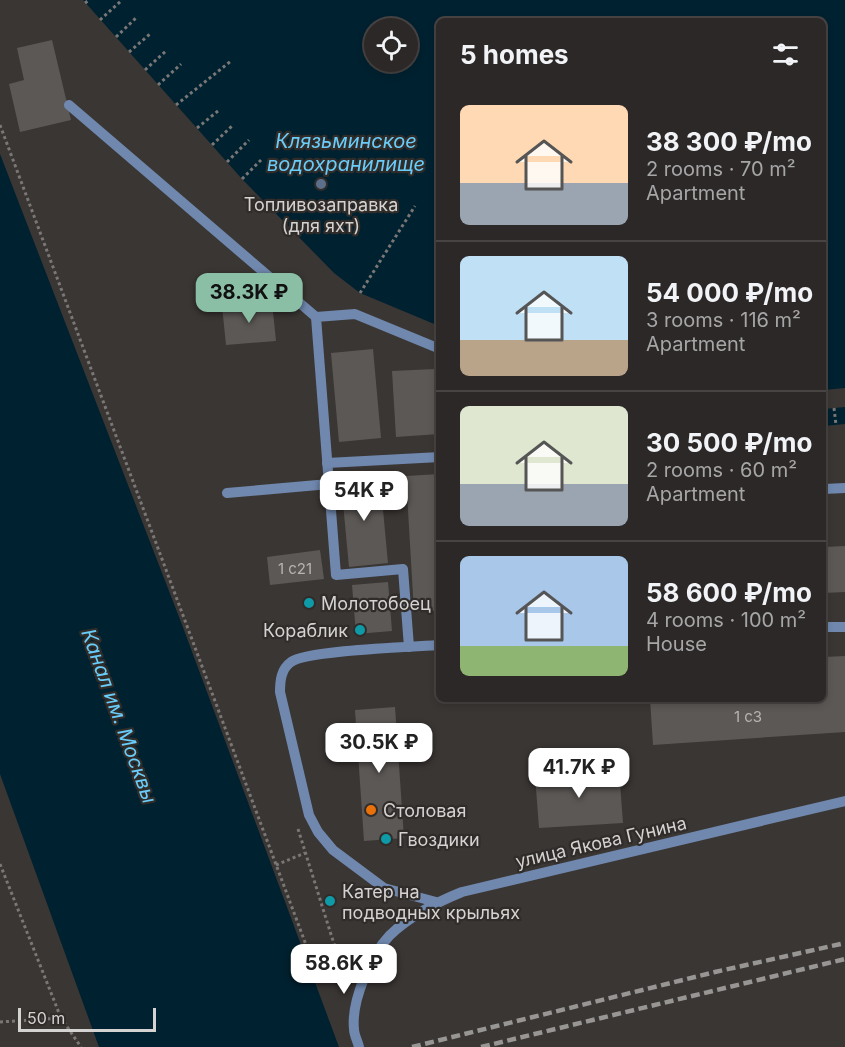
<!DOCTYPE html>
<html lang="en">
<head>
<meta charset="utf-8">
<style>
	:root { --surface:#2c2827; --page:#34302f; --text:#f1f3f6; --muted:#a6a6a7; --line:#484444; --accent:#8abfa5 }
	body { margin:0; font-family:Inter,sans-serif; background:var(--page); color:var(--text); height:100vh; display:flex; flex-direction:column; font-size:22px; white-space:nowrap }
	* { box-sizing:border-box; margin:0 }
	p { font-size:20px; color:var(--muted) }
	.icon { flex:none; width:33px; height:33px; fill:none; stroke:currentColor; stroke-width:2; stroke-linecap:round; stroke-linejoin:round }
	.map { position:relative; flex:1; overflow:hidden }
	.details { position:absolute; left:436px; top:18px; width:390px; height:684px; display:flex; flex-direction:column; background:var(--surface); border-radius:9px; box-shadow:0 3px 9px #0003,0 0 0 2px var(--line) }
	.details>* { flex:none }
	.buttons { position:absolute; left:364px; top:18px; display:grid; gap:12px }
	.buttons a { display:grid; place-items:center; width:54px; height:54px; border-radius:50%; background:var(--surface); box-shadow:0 3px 9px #0003,0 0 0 2px var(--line); font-size:30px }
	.scale { position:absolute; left:18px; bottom:15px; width:138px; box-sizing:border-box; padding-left:6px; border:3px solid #d5d3d2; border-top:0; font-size:16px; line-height:21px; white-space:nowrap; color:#d5d3d2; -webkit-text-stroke:4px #302c2a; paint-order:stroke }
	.price { position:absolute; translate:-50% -51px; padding:0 14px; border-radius:12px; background:#fff; color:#222; font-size:20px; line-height:39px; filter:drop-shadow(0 2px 3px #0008) }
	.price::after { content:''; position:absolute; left:50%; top:36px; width:18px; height:14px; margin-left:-9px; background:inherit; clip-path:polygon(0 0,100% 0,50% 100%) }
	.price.active { background:var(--accent); color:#111 }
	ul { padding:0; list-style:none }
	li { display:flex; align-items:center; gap:18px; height:150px; padding:0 24px }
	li+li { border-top:2px solid var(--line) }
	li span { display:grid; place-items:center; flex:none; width:168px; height:120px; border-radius:9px; color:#555 }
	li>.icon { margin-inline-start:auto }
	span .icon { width:72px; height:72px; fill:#fffc; stroke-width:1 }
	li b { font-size:26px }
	h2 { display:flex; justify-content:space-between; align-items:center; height:72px; padding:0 24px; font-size:26px }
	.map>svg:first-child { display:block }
</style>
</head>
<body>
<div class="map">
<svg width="845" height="1047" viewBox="0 0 845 1047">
	<rect width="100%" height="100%" fill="#3a3634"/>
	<g fill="#002130" fill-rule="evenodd">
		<path d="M83 0H845V424L824 426V21H440L439 326 360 293 334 273 242 179ZM375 28H408V62H375Z"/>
		<polygon points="0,154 181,622 339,1047 99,1047 0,774"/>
	</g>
	<polygon fill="#3a3634" points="845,388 845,407 824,409 824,390"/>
	<g fill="#5c5856">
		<polygon points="52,40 71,120 20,132 9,84 24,80 17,48"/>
		<polygon points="272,302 276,341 226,345 222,306"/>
		<polygon points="373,349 381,438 339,442 331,353"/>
		<polygon points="435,369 439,434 396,437 392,371"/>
		<polygon points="440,474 440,610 414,612 406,476"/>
		<polygon points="380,478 388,563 349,567 341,482"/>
		<polygon points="845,546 845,592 824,593 824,547"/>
		<polygon points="320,550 324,579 270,585 267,557"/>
		<polygon points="388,582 392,631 356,634 352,585"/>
		<polygon points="845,656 845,732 653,745 650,699 824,699 824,657"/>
		<polygon points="395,707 404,838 364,841 355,710"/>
		<polygon points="619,770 623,823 539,828 535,775"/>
	</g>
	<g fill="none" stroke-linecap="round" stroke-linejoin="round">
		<g stroke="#7a7776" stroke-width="3" stroke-dasharray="3 3" stroke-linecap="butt">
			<polyline points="85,3 89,0"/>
			<polyline points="100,20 121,1"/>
			<polyline points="116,37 137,17"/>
			<polyline points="129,52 150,34"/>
			<polyline points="145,70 166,51"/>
			<polyline points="158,85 181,64"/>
			<polyline points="176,105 231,61"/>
			<polyline points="0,125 315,969 348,985"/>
			<polyline points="197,128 218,111"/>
			<polyline points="212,145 232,126"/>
			<polyline points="227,162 249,140"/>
			<polyline points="242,179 261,160"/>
			<polyline points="360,293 415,206"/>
			<polyline points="437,325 440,319"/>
			<polyline points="834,408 836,425"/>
			<polyline points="298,829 334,944 343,955 356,961"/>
			<polyline points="0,864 61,1018"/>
			<polyline points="276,865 305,853"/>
			<polyline points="0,1022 61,1018 81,1047"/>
		</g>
		<g stroke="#7088ae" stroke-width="10">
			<polyline points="69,105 316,317"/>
			<polyline points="327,463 440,457"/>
			<polyline points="824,489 845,488"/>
			<polyline points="227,493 329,484"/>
			<polyline points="824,627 845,627"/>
			<polyline points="409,647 403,569 336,575 316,317 355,314 440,349"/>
			<path d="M436 902 384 888 333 850 318 832 309 815 280 692C280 681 281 669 291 662 307 650 413 647 440 645"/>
			<path d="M359 1047C358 1042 354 1035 354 1029 351 1001 371 955 390 935 410 916 437 902 462 892L845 801"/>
		</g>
		<g stroke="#989694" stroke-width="4.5" stroke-dasharray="9 4.5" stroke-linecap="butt">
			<polyline points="412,1047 715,972 845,943"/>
			<polyline points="481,1047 845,959"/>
		</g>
	</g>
	<circle fill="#5c6f8a" stroke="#302c2a" stroke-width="2" cx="321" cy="184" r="6"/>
	<g fill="#0f9aa8" stroke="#302c2a" stroke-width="2">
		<circle cx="309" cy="603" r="6"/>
		<circle cx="360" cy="630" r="6"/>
		<circle cx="386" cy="839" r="6"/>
		<circle cx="330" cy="901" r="6"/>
	</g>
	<circle fill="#e8710a" stroke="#302c2a" stroke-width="2" cx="371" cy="810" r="6"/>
	<g text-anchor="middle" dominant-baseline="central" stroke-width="4.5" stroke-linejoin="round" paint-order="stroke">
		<g font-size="15" fill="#b7b4b3">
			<text x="295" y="568">1 с21</text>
			<text x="748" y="716">1 с3</text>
		</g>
		<g font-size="18" fill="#d5d3d2" stroke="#302c2a" text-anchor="start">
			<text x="321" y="204" text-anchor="middle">Топливозаправка<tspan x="321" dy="21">(для яхт)</tspan></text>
			<text x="321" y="603">Молотобоец</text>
			<text x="348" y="630" text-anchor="end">Кораблик</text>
			<text x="383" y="810">Столовая</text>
			<text x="398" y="839">Гвоздики</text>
			<text x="342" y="891">Катер на<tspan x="342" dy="21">подводных крыльях</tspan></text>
		</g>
		<g font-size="18" fill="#d5d3d2" stroke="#302c2a">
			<text transform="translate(601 842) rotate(-13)">улица Якова Гунина</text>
		</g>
		<g font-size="20" font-style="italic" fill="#69cdfa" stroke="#302c2a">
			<text x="346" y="141">Клязьминское<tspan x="346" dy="23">водохранилище</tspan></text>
			<text transform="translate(119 716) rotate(70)">Канал им. Москвы</text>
		</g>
	</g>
</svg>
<div class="buttons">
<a><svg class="icon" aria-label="locate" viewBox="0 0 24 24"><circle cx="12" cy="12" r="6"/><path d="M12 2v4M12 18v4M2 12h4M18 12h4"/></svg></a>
</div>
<div class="scale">50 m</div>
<b class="price active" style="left:249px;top:324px">38.3K ₽</b>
<b class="price" style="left:364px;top:522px">54K ₽</b>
<b class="price" style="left:379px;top:774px">30.5K ₽</b>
<b class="price" style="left:579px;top:799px">41.7K ₽</b>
<b class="price" style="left:344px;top:995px">58.6K ₽</b>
<section class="details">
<h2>5 homes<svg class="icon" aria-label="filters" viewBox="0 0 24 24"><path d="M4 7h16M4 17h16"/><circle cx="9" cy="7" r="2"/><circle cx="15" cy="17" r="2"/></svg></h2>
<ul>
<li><span style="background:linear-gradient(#ffd9b3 65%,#9aa5b1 0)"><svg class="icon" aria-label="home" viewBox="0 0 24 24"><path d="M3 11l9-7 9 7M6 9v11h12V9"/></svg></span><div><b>38 300 ₽/mo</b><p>2 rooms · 70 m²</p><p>Apartment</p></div></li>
<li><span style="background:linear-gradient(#bfe0f5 70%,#b9a48a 0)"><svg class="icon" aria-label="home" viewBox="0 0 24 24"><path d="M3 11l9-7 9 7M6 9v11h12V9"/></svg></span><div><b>54 000 ₽/mo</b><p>3 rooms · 116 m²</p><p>Apartment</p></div></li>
<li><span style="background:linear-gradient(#dfe7d0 65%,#9aa5b1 0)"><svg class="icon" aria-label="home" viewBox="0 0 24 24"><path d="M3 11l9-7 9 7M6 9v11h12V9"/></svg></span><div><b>30 500 ₽/mo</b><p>2 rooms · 60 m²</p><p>Apartment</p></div></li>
<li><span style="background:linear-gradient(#a9c7e8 75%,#8fb573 0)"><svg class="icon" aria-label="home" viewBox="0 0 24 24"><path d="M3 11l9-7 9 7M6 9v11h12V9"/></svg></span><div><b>58 600 ₽/mo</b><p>4 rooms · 100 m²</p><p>House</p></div></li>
</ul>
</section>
</div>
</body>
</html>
